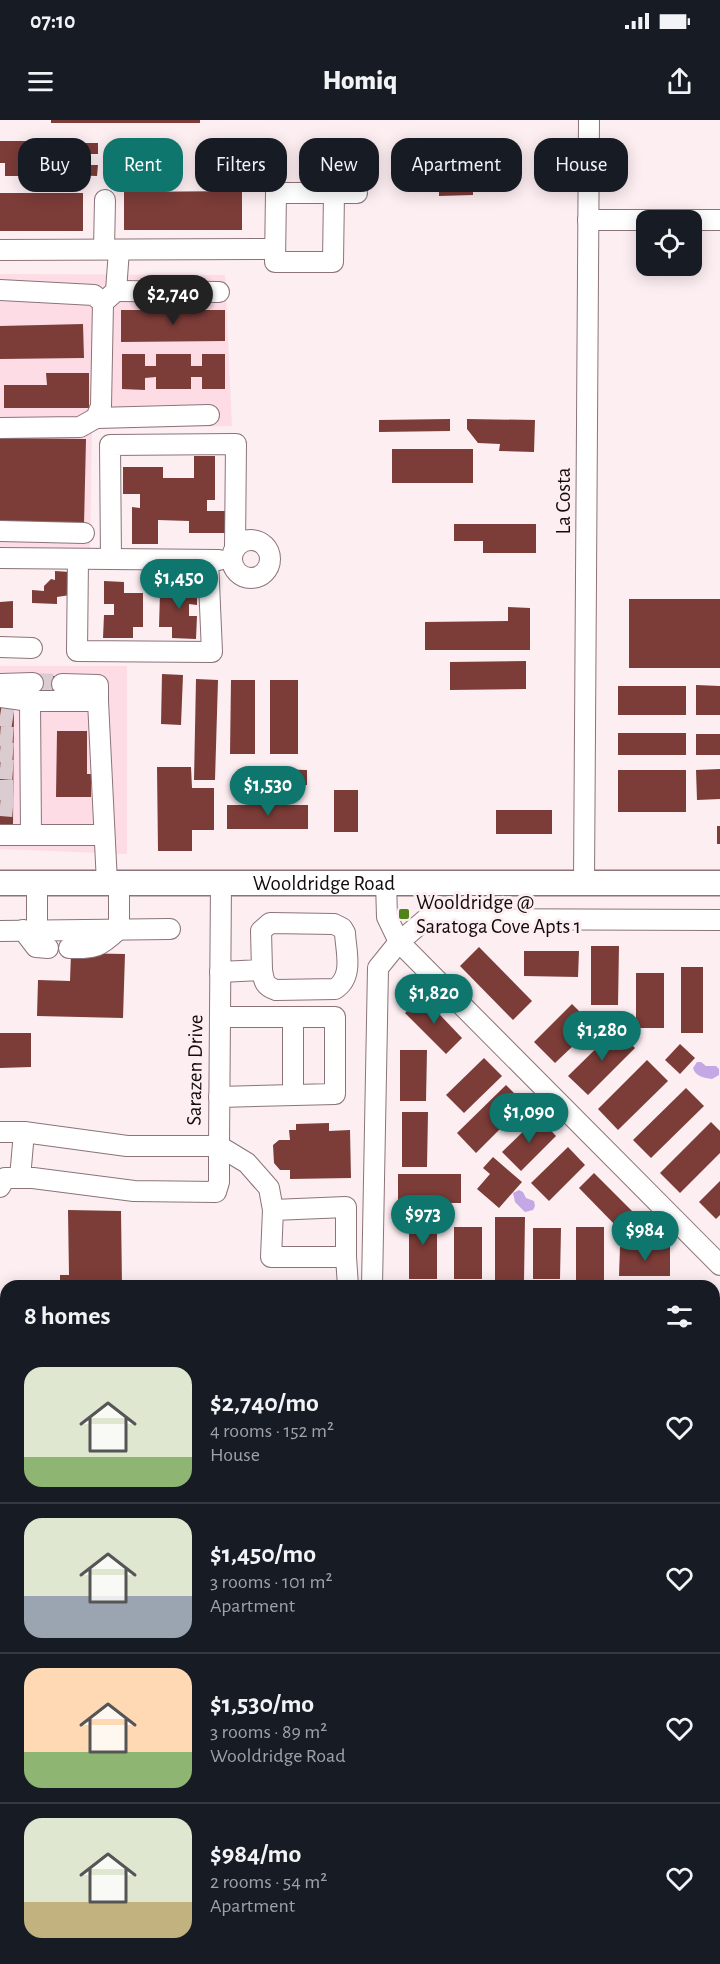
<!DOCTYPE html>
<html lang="en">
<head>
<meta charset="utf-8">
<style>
	:root { --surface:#171b24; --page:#20242c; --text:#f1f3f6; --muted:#9ea1a6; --line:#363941; --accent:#0f766e }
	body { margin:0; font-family:"Alegreya Sans",sans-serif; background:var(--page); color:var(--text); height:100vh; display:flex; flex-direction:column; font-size:22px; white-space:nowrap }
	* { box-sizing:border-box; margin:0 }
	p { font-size:20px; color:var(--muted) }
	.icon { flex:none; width:33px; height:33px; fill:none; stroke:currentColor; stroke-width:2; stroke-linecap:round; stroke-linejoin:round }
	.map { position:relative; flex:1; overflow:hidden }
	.details { position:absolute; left:0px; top:1160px; width:720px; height:686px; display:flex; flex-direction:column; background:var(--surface); border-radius:18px 18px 0 0; box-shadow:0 3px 15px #0003 }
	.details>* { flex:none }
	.top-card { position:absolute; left:18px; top:18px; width:684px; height:54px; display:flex; gap:12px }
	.buttons { position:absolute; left:636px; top:90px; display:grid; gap:12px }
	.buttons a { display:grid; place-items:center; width:66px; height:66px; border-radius:12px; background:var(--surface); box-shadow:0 3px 15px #0003; font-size:30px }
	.price { position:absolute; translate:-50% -51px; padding:0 14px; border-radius:21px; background:var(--accent); color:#fff; font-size:20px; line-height:39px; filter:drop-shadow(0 2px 3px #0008) }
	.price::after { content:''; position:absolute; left:50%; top:36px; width:18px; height:14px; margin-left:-9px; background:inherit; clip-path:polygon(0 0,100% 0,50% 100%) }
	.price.on { background:#222; color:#fff }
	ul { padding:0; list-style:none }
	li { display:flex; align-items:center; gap:18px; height:150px; padding:0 24px }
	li+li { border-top:2px solid var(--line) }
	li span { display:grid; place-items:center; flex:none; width:168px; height:120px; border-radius:18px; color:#555 }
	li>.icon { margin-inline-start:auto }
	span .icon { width:72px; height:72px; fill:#fffc; stroke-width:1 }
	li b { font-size:26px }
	h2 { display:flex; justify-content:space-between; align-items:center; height:72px; padding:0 24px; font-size:26px }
	.chip { padding:0 21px; border-radius:18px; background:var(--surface); box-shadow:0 3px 15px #0003; font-size:21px; line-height:54px }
	.chip.on { background:var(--accent); color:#fff }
	.status { display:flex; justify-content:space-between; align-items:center; height:42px; padding:0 30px; background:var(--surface); direction:ltr }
	.status svg { height:16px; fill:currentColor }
	header { display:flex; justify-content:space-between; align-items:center; height:78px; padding:0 24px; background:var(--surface); font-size:27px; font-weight:800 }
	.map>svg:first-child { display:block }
</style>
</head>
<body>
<div class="status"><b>07:10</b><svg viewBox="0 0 49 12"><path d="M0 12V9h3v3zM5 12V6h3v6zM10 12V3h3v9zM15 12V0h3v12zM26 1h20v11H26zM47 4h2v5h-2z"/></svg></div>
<header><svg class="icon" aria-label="menu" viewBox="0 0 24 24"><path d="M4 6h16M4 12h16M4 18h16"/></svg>Homiq<svg class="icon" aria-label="share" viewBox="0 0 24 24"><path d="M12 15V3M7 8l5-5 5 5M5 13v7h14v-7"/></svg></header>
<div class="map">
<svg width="720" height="1844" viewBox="0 0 720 1844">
	<rect width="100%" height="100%" fill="#fdeef2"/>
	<g fill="#fddce5">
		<polygon points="0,154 225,155 232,306 92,309 90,430 0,430"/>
		<polygon points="0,546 127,546 127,734 0,729"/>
	</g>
	<g fill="#c4a8e5">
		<path d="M697 942H701L706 946H716L719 949V955L712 959C704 958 695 956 693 948Z"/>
		<polygon points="519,1070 523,1072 526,1078 534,1081 535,1086 533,1090 525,1092 515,1082 513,1073"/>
	</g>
	<g fill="#7c3c38">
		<rect x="51" y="0" width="149" height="3"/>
		<polygon points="0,21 37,21 37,56 5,56 5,43 0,43"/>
		<polygon points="76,23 98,23 98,34 87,34 86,45 98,45 97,56 64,55 65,33 76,34"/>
		<polygon points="439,56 473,56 473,75 439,76"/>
		<polygon points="242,71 242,110 124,110 124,72"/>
		<rect x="0" y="73" width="83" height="38"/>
		<polygon points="121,190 225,190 225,221 121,222"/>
		<polygon points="83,204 84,238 0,239 0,206"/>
		<polygon points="122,234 145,234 145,246 156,246 156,234 191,234 191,246 202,246 202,234 225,234 225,269 202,269 202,257 191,257 191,269 156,269 156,257 145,258 145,270 122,269"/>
		<polygon points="46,253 89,253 89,288 4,288 4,265 47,265"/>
		<polygon points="450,299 450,311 379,312 379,300"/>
		<polygon points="467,299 535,300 534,332 499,331 500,324 478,323 467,309"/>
		<polygon points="0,318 86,319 84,405 0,403"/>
		<rect x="392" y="329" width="81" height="34"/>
		<polygon points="194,336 215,336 215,380 207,380 207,391 226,391 226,413 189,413 189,401 158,400 158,424 132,424 132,387 140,388 140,374 123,374 123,347 163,347 163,358 194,358"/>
		<polygon points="454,404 536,404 536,433 483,433 483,421 454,421"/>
		<polygon points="55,451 70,452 70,475 57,477 57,484 32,483 32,470 44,471 44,466 51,459 55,460"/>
		<polygon points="104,461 124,462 124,473 143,473 143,507 133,507 133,518 103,518 104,495 114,495 114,484 104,484"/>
		<polygon points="172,461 197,462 197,485 189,484 189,496 197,496 196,519 172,518 172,507 159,507 160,473 172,473"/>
		<rect x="629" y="479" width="91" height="69"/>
		<polygon points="13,481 13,508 0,508 0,482"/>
		<polygon points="508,487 530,488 530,530 425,530 425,502 508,501"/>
		<polygon points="526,541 526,569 450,570 450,542"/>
		<polygon points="162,554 183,555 181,605 161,604"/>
		<polygon points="33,556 62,556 61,571 33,571"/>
		<polygon points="196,559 218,560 215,660 194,660"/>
		<polygon points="231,560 255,560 255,634 230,634"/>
		<rect x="270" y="560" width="28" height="74"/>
		<polygon points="696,565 720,566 720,595 696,595"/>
		<rect x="618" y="566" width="68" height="29"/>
		<polygon points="14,585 13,706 0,705 0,586"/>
		<polygon points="57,611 87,611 87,654 91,654 91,677 56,677"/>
		<rect x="618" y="613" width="68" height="22"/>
		<rect x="696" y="614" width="24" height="21"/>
		<polygon points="157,647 191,647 192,668 214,668 214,710 192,710 192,731 158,731"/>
		<polygon points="258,649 307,650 307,665 257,664"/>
		<polygon points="720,649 720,679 697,680 696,650"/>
		<rect x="618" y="650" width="68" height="42"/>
		<rect x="334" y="670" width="24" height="42"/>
		<rect x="227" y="685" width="81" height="24"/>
		<rect x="496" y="690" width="56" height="24"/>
		<rect x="717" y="706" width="3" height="18"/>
		<polygon points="591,826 619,826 618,885 591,885"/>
		<polygon points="479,827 532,881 513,900 460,846"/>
		<polygon points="524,831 579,831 578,857 524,856"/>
		<polygon points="71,833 125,834 123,898 37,896 38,860 70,861"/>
		<rect x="681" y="847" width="22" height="66"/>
		<rect x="636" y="853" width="28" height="55"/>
		<polygon points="422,876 462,918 446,934 405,893"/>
		<polygon points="572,884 594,906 555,943 534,922"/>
		<polygon points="616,909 635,928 588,975 568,956"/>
		<polygon points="0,913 31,913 31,947 0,948"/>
		<polygon points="680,924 695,938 680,954 665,940"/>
		<polygon points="400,930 427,930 426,981 400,981"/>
		<polygon points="484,938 502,956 464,993 446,975"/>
		<polygon points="647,940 668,961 618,1010 598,989"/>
		<polygon points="506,965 525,984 476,1033 457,1013"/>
		<polygon points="686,968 704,986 651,1038 633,1020"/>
		<polygon points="402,992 428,992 427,1047 402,1047"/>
		<polygon points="538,997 556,1016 521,1051 502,1032"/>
		<polygon points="711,1002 720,1011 720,1033 680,1073 660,1053"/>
		<polygon points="329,1003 329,1011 350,1010 351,1058 290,1059 290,1050 280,1050 274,1043 273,1025 279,1020 290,1020 289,1010 296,1010 296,1004"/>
		<polygon points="568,1027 585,1045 549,1081 531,1063"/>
		<polygon points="493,1037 522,1062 499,1088 477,1069 490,1054 483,1048"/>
		<polygon points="594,1053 635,1094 619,1109 579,1068"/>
		<rect x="398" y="1054" width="63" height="29"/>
		<polygon points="720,1061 720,1095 716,1099 699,1082"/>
		<polygon points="68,1090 121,1091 122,1166 60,1166 60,1155 69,1155"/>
		<rect x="409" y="1094" width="28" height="65"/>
		<polygon points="495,1097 525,1097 524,1160 495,1160"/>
		<rect x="454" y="1107" width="28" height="52"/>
		<rect x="576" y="1107" width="28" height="54"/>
		<polygon points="533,1108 561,1108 560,1159 533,1159"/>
		<polygon points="620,1127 670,1127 670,1156 619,1156"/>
		<polygon points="714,1231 720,1237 720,1280 714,1287"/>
		<polygon points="714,1297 720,1304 720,1360 714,1355"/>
		<polygon points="0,1659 6,1659 6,1679 0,1665"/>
	</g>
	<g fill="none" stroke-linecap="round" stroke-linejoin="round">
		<g stroke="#daccd0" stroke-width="20" stroke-dasharray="20 10" stroke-linecap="butt">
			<polyline points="33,563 62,564"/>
			<polyline points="0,596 13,598"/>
			<polyline points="0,616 13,617"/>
			<polyline points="0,632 13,633"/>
			<polyline points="0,649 13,650"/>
			<polyline points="0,670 13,670"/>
			<polyline points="0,686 13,687"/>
		</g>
		<defs>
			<g id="minor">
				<polygon points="276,73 334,73 333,142 275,142"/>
				<polyline points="334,73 357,73"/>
				<polyline points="588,100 720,100"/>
				<polyline points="104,129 105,80"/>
				<polyline points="0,130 275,129"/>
				<polyline points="0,170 94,175 103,183 101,286 96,298 80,307 0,308"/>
				<polyline points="116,171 219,172"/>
				<polyline points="107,179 116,171 119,130"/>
				<polyline points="96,298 209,295"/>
				<polyline points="0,411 84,413"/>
				<circle cx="251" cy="439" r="19"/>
				<polyline points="0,438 111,439 110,325 236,324 235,428"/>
				<polyline points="78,439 77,531 212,532 208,440"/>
				<polyline points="111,439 219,440"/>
				<polyline points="0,527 32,528"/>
				<polyline points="0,564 33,563"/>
				<polyline points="62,564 98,565 98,581"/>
				<polyline points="0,577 30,581 98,581 107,763"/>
				<polyline points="30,581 31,715"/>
				<polyline points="0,715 104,715"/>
				<polyline points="386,762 387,797 399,822 720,1145"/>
				<polyline points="584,762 589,0"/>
				<polyline points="23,810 36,827 48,828"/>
				<polyline points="37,810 37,763"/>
				<polyline points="0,811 170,809"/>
				<path d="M69 828C96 828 99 828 119 809V763"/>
				<path d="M220 852 262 850C264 861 264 866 276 870L335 869C354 857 346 832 345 813L342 808 334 804 270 803 261 811 262 850"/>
				<polyline points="293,897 293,975"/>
				<polyline points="219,977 335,974 335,897 220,897"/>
				<polyline points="0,1012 24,1012 127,1026 219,1026 221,762"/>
				<polyline points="219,1026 247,1043 269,1068 273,1090 346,1087 346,1137 271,1137 273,1090"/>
				<polyline points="20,1058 24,1012"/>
				<polyline points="0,1067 5,1058 33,1058 134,1071 216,1072 219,1062 219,1026"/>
				<polyline points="346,1137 348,1166"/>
				<polyline points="372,1166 378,848 399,822 426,799 720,800"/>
				<polyline points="714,1188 720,1188"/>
				<polyline points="0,1212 6,1211"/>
				<polyline points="714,1214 720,1214"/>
				<polyline points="0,1328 6,1328"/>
				<polyline points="0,1362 6,1361"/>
				<polyline points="714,1392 720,1399"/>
				<polyline points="714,1439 720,1439"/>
				<polyline points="714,1462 720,1462"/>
				<polyline points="0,1540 6,1540"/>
				<polyline points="0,1627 6,1628"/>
				<polyline points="0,1687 6,1687"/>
				<polyline points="714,1811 720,1811"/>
				<polyline points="0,1820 6,1820"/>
				<polyline points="203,1839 203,1844"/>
				<polyline points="391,1839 391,1844"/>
				<polyline points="110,1844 111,1839"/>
				<polyline points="159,1844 159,1839"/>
				<polyline points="237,1844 237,1839"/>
				<polyline points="284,1844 284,1839"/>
				<polyline points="494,1844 495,1839"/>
				<polyline points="527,1844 527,1839"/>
				<polyline points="699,1844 699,1839"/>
			</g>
			<g id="major">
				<path id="s1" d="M0 763H720"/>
			</g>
		</defs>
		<use href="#minor" stroke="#8a747a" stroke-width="22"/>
		<use href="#major" stroke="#8a747a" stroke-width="27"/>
		<use href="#minor" stroke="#fff" stroke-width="20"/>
		<use href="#major" stroke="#fff" stroke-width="24"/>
	</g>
	<rect fill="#508419" stroke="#fdeef2" stroke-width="2" x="398" y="788" width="12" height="12" rx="3"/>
	<g text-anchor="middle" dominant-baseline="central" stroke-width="6" stroke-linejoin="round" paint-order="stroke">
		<g font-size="21" fill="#120a0c" stroke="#fdeef2">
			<text transform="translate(563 381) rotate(-90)">La Costa</text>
			<text stroke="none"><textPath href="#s1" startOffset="324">Wooldridge Road</textPath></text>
			<text transform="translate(195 950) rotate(-89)">Sarazen Drive</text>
		</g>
		<g font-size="21" fill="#120a0c" stroke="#fdeef2" text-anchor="start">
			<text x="416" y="782">Wooldridge @<tspan x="416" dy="24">Saratoga Cove Apts 1</tspan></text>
		</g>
	</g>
</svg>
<div class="buttons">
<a><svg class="icon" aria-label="locate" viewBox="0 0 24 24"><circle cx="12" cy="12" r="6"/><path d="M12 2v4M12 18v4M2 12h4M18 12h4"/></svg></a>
</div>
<b class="price on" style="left:173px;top:206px">$2,740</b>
<b class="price" style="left:179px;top:490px">$1,450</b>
<b class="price" style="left:268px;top:697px">$1,530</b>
<b class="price" style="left:434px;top:905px">$1,820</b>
<b class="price" style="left:602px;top:942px">$1,280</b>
<b class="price" style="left:529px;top:1024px">$1,090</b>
<b class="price" style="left:423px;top:1126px">$973</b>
<b class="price" style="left:645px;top:1142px">$984</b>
<div class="top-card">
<a class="chip">Buy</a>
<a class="chip on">Rent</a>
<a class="chip">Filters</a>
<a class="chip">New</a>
<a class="chip">Apartment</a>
<a class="chip">House</a>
</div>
<section class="details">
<h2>8 homes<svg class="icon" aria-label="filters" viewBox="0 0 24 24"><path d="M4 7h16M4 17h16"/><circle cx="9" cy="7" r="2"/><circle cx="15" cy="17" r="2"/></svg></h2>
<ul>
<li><span style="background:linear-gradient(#dfe7d0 75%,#8fb573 0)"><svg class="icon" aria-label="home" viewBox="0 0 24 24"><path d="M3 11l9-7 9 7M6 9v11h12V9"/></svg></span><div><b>$2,740/mo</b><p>4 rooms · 152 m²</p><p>House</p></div><svg class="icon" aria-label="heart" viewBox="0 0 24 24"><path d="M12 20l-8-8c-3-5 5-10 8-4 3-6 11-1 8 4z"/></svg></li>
<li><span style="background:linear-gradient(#dfe7d0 65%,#9aa5b1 0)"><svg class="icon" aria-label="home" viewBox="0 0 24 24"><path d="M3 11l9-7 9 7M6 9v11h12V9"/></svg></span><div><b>$1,450/mo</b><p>3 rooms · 101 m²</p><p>Apartment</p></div><svg class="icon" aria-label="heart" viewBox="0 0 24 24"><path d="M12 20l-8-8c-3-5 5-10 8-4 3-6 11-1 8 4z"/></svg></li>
<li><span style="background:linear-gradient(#ffd9b3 70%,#8fb573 0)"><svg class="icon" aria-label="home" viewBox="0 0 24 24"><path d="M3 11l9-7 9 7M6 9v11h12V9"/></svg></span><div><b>$1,530/mo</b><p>3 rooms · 89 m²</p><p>Wooldridge Road</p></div><svg class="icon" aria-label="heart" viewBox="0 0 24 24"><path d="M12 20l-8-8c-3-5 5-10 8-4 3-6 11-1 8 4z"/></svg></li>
<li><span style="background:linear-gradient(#dfe7d0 70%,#c2b280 0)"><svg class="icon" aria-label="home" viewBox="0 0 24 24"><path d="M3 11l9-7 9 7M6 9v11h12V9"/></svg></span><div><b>$984/mo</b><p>2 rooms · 54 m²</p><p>Apartment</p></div><svg class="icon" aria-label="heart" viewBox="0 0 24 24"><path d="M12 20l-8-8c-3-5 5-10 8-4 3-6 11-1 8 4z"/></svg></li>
</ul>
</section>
</div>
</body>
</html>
